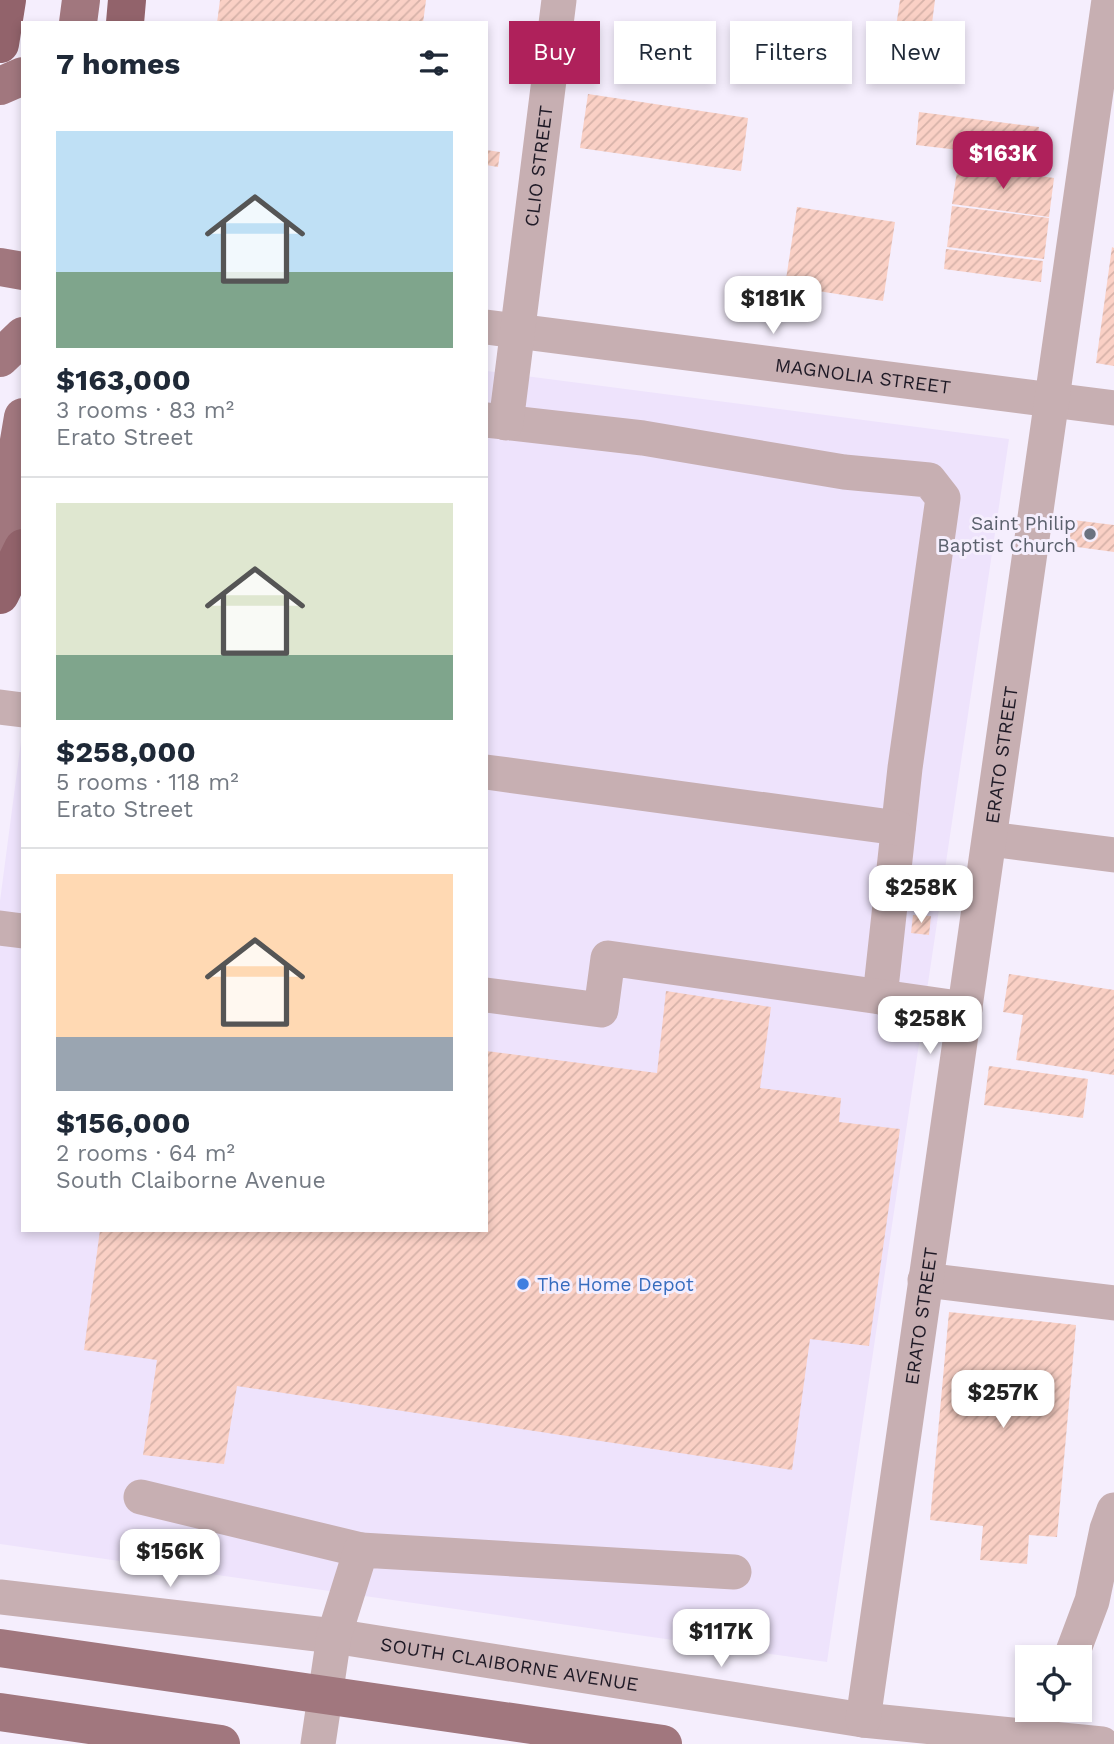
<!DOCTYPE html>
<html lang="en">
<head>
<meta charset="utf-8">
<style>
	:root { --surface:#fff; --page:#f2f2f3; --text:#1f2937; --muted:#747a83; --line:#e0e1e3; --accent:#af215b }
	body { margin:0; font-family:"Work Sans",sans-serif; background:var(--page); color:var(--text); height:100vh; display:flex; flex-direction:column; font-size:26px; white-space:nowrap }
	* { box-sizing:border-box; margin:0 }
	p { font-size:23px; color:var(--muted) }
	.icon { flex:none; width:38px; height:38px; fill:none; stroke:currentColor; stroke-width:2; stroke-linecap:round; stroke-linejoin:round }
	.map { position:relative; flex:1; overflow:hidden }
	.drawer { position:absolute; left:21px; top:21px; width:467px; height:1211px; display:flex; flex-direction:column; background:var(--surface); border-radius:0px; box-shadow:0 4px 10px #0003 }
	.drawer>* { flex:none }
	.guide { position:absolute; left:509px; top:21px; width:499px; height:63px; display:flex; gap:14px }
	.fabs { position:absolute; left:1015px; top:1645px; display:grid; gap:14px }
	.fabs a { display:grid; place-items:center; width:77px; height:77px; border-radius:0px; background:var(--surface); box-shadow:0 4px 10px #0003; font-size:35px }
	.price { position:absolute; translate:-50% -60px; padding:0 16px; border-radius:14px; background:#fff; color:#222; font-size:23px; line-height:46px; filter:drop-shadow(0 2px 4px #0008) }
	.price::after { content:''; position:absolute; left:50%; top:42px; width:21px; height:16px; margin-left:-10px; background:inherit; clip-path:polygon(0 0,100% 0,50% 100%) }
	.price.on { background:var(--accent); color:#fff }
	ul { padding:0; list-style:none }
	li { display:grid; align-content:center; gap:14px; height:371px; padding:0 35px }
	li+li { border-top:2px solid var(--line) }
	li span { display:grid; place-items:center; height:217px; border-radius:0px; color:#555 }
	li>.icon { margin-inline-start:auto }
	span .icon { width:126px; height:126px; fill:#fffc; stroke-width:1 }
	li b { font-size:30px }
	h2 { display:flex; justify-content:space-between; align-items:center; height:84px; padding:0 35px; font-size:30px }
	.pill { padding:0 24px; border-radius:0px; background:var(--surface); box-shadow:0 4px 10px #0003; font-size:24px; line-height:63px }
	.pill.on { background:var(--accent); color:#fff }
	.map>svg:first-child { display:block }
</style>
</head>
<body>
<div class="map">
<svg width="1114" height="1744" viewBox="0 0 1114 1744">
	<defs>
		<pattern id="building-hatch" width="6" height="6" patternUnits="userSpaceOnUse" patternTransform="scale(1.75)"><rect width="6" height="6" fill="#fad0c5"/><path d="M-1 1l2-2M0 6l6-6M5 7l2-2" fill="none" stroke="#d6b2a9"/></pattern>
	</defs>
	<rect width="100%" height="100%" fill="#f5eefd"/>
	<polygon fill="#eee3fc" points="487,371 1009,439 827,1662 0,1544 0,901 23,726 23,1230 486,1230"/>
	<g fill="url(#building-hatch)">
		<polygon points="220,0 426,0 423,23 217,23"/>
		<polygon points="900,0 935,0 931,31 896,27"/>
		<polygon points="588,94 748,118 741,171 580,148"/>
		<polygon points="919,112 1039,127 1035,159 916,145"/>
		<polygon points="486,150 500,152 498,167 486,165"/>
		<polygon points="958,165 1054,178 1049,217 952,204"/>
		<polygon points="952,206 1049,218 1044,259 947,247"/>
		<polygon points="797,207 895,222 883,301 785,286"/>
		<polygon points="1112,247 1114,248 1114,366 1096,363"/>
		<polygon points="946,249 1043,261 1041,282 944,269"/>
		<polygon points="1073,520 1114,525 1114,552 1070,546 1070,544 1065,543 1067,522 1073,522"/>
		<polygon points="913,915 931,916 929,935 911,933"/>
		<polygon points="1009,974 1114,990 1114,1075 1016,1060 1023,1015 1003,1012"/>
		<polygon points="666,991 771,1007 760,1088 841,1098 839,1122 900,1129 869,1346 810,1339 792,1470 237,1386 224,1464 143,1455 157,1360 84,1350 100,1230 486,1230 486,1051 657,1073"/>
		<polygon points="989,1066 1088,1079 1083,1118 984,1105"/>
		<polygon points="949,1312 1076,1325 1057,1537 1029,1535 1027,1564 980,1560 983,1526 930,1520"/>
	</g>
	<g fill="none" stroke-linecap="round" stroke-linejoin="round">
		<g stroke="#c7afb2" stroke-width="35">
			<path id="s1" d="M486 327 1114 408"/>
			<polyline points="486,420 643,438 844,472 929,480 943,498 905,768 880,997"/>
			<path id="s2" d="M506 423 559 0"/>
			<polyline points="0,707 23,710"/>
			<polyline points="486,772 898,828"/>
			<polyline points="990,839 1114,855"/>
			<polyline points="0,928 23,931"/>
			<polyline points="486,995 601,1010 608,958 965,1009"/>
			<polyline points="925,1280 1114,1303"/>
			<polyline points="141,1497 361,1550"/>
			<path id="s3" d="M0 1597 334 1636 863 1720 1102 1744"/>
			<polyline points="1071,1657 1092,1601 1107,1529 1114,1510"/>
			<path id="s4" d="M863 1720 1109 0"/>
			<polyline points="318,1744 334,1636 361,1550 734,1572"/>
		</g>
		<g stroke="#a1777e" stroke-width="38">
			<polyline points="78,23 81,0"/>
			<polyline points="0,86 23,76"/>
			<polyline points="0,267 23,271"/>
			<polyline points="0,358 23,336"/>
			<polyline points="0,553 23,417"/>
			<polyline points="0,1712 221,1744"/>
		</g>
		<g stroke="#92636b" stroke-width="38">
			<polyline points="125,23 127,0"/>
			<polyline points="0,44 7,0"/>
			<polyline points="0,595 23,548"/>
		</g>
		<polyline stroke="#a1777e" stroke-width="38" points="0,1648 663,1744"/>
	</g>
	<circle fill="#6b7280" stroke="#f5eefd" stroke-width="2.5" cx="1090" cy="534" r="7"/>
	<circle fill="#3f7fe0" stroke="#f5eefd" stroke-width="2.5" cx="523" cy="1284" r="7"/>
	<g text-anchor="middle" dominant-baseline="central" stroke-width="6" stroke-linejoin="round" paint-order="stroke">
		<g font-size="19" fill="#1f1a26" stroke="#f5eefd">
			<text stroke="none"><textPath href="#s2" startOffset="259">CLIO STREET</textPath></text>
			<text stroke="none"><textPath href="#s1" startOffset="380">MAGNOLIA STREET</textPath></text>
			<text stroke="none"><textPath href="#s4" startOffset="975">ERATO STREET</textPath></text>
			<text stroke="none"><textPath href="#s4" startOffset="408">ERATO STREET</textPath></text>
			<text stroke="none"><textPath href="#s3" startOffset="514">SOUTH CLAIBORNE AVENUE</textPath></text>
		</g>
		<g font-size="19" fill="#5b616d" stroke="#f5eefd" text-anchor="end">
			<text x="1076" y="523">Saint Philip<tspan x="1076" dy="22">Baptist Church</tspan></text>
		</g>
		<g font-size="19" fill="#366cbe" stroke="#f5eefd" text-anchor="start">
			<text x="537" y="1284">The Home Depot</text>
		</g>
	</g>
</svg>
<div class="fabs">
<a><svg class="icon" aria-label="locate" viewBox="0 0 24 24"><circle cx="12" cy="12" r="6"/><path d="M12 2v4M12 18v4M2 12h4M18 12h4"/></svg></a>
</div>
<b class="price on" style="left:1003px;top:191px">$163K</b>
<b class="price" style="left:773px;top:336px">$181K</b>
<b class="price" style="left:921px;top:925px">$258K</b>
<b class="price" style="left:930px;top:1056px">$258K</b>
<b class="price" style="left:1003px;top:1430px">$257K</b>
<b class="price" style="left:170px;top:1589px">$156K</b>
<b class="price" style="left:721px;top:1669px">$117K</b>
<div class="guide">
<a class="pill on">Buy</a>
<a class="pill">Rent</a>
<a class="pill">Filters</a>
<a class="pill">New</a>
</div>
<section class="drawer">
<h2>7 homes<svg class="icon" aria-label="filters" viewBox="0 0 24 24"><path d="M4 7h16M4 17h16"/><circle cx="9" cy="7" r="2"/><circle cx="15" cy="17" r="2"/></svg></h2>
<ul>
<li><span style="background:linear-gradient(#bfe0f5 65%,#7fa58c 0)"><svg class="icon" aria-label="home" viewBox="0 0 24 24"><path d="M3 11l9-7 9 7M6 9v11h12V9"/></svg></span><div><b>$163,000</b><p>3 rooms · 83 m²</p><p>Erato Street</p></div></li>
<li><span style="background:linear-gradient(#dfe7d0 70%,#7fa58c 0)"><svg class="icon" aria-label="home" viewBox="0 0 24 24"><path d="M3 11l9-7 9 7M6 9v11h12V9"/></svg></span><div><b>$258,000</b><p>5 rooms · 118 m²</p><p>Erato Street</p></div></li>
<li><span style="background:linear-gradient(#ffd9b3 75%,#9aa5b1 0)"><svg class="icon" aria-label="home" viewBox="0 0 24 24"><path d="M3 11l9-7 9 7M6 9v11h12V9"/></svg></span><div><b>$156,000</b><p>2 rooms · 64 m²</p><p>South Claiborne Avenue</p></div></li>
</ul>
</section>
</div>
</body>
</html>
